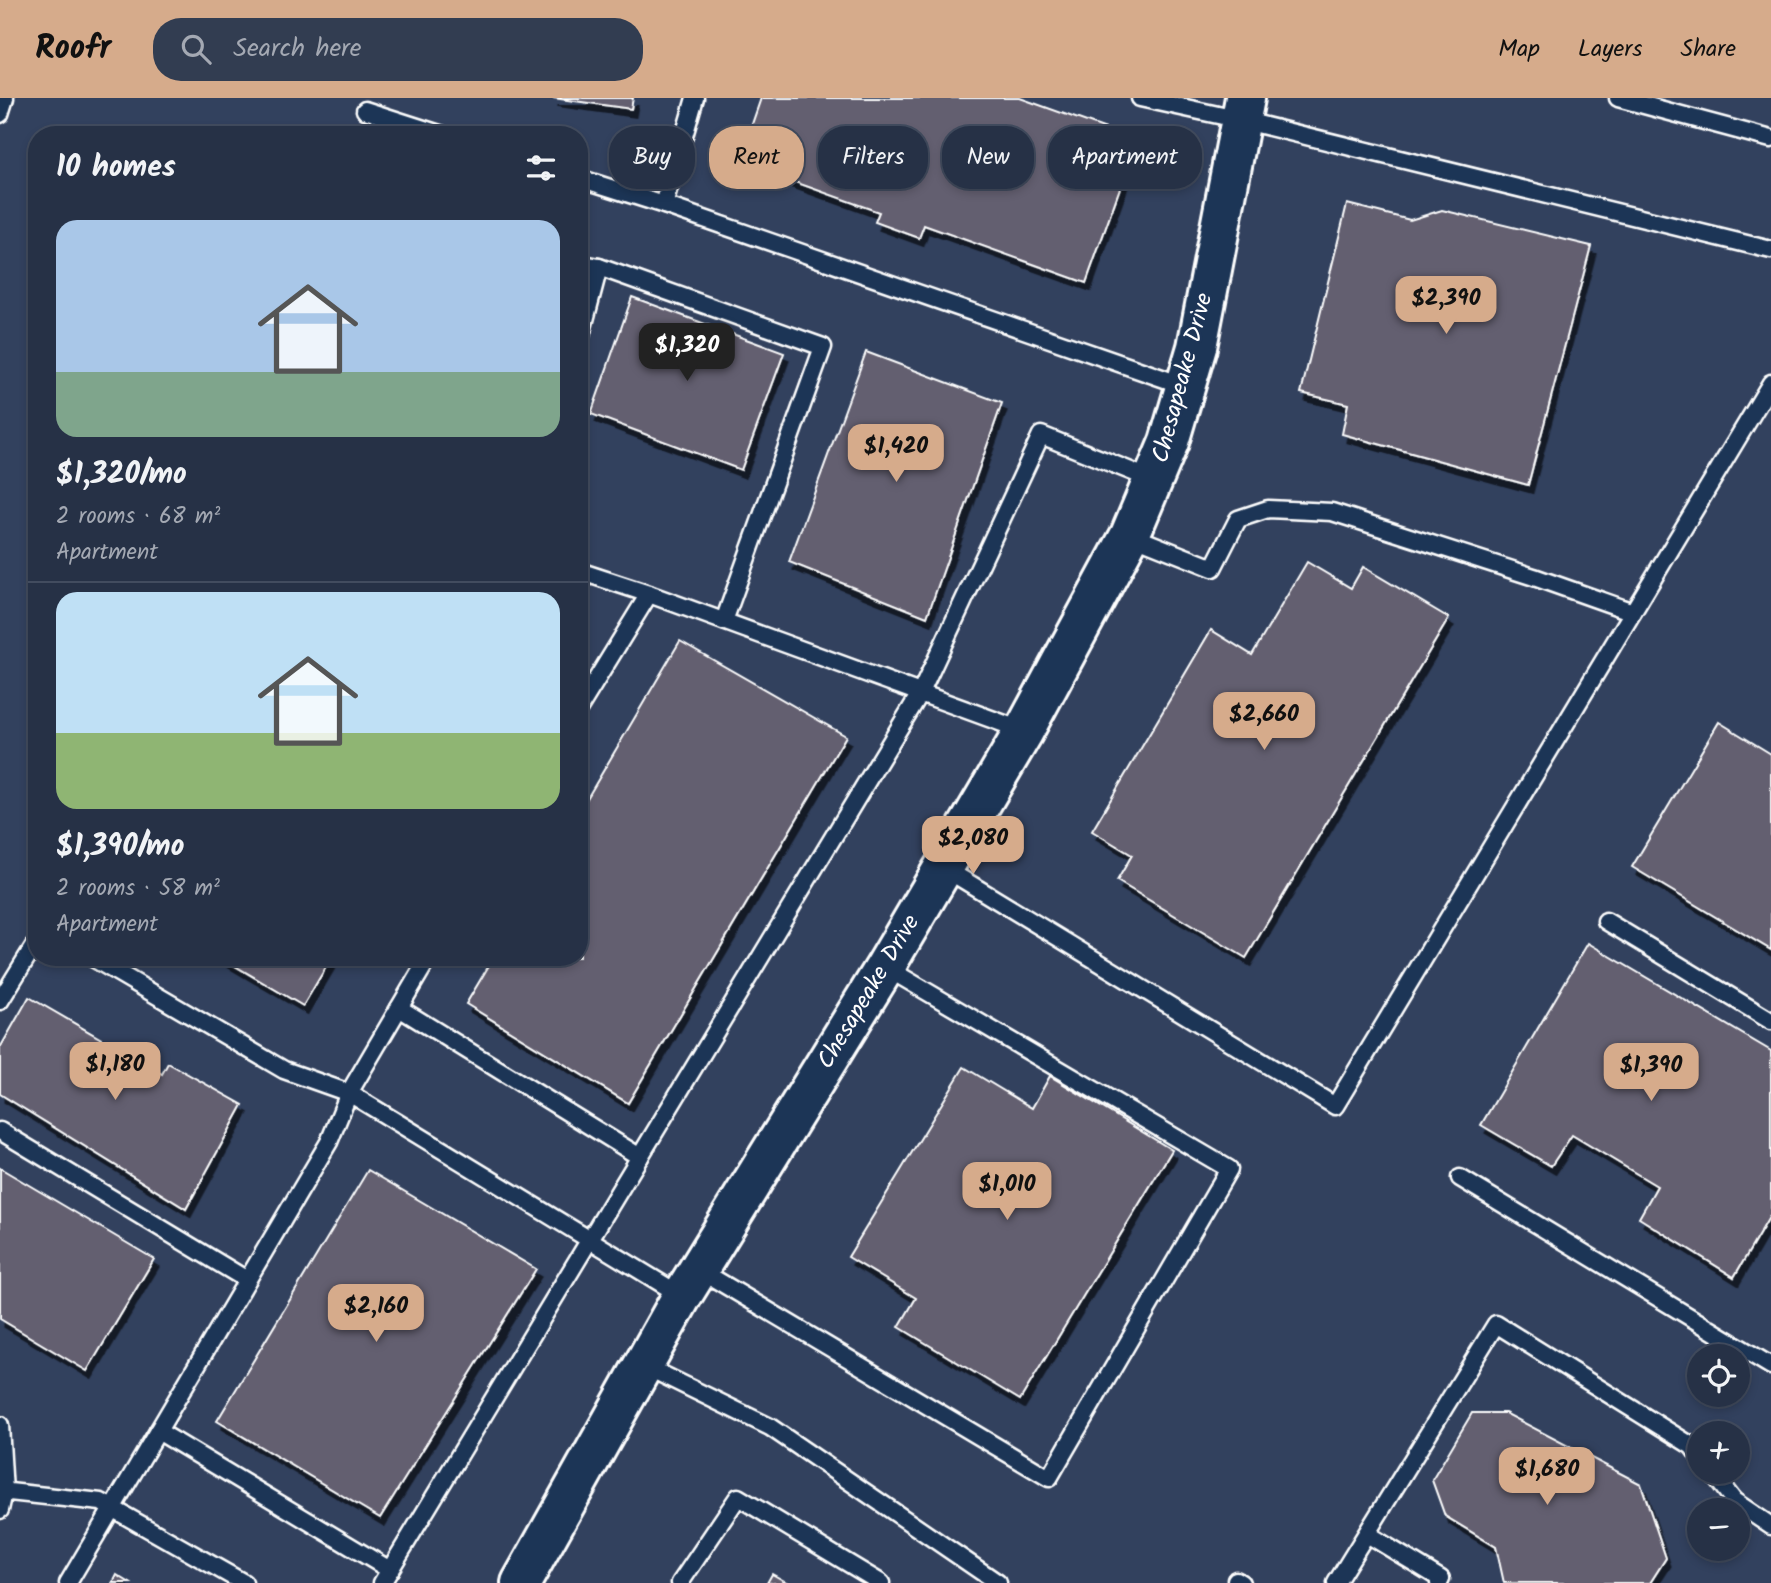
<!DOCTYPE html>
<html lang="en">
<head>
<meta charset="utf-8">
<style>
	:root { --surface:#263146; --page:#323d51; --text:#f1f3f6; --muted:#a4a9b3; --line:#424c5f; --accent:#d6ab8b }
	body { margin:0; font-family:Kalam,sans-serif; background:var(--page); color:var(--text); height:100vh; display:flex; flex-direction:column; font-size:26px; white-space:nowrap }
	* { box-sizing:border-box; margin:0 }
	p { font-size:23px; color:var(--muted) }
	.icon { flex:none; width:38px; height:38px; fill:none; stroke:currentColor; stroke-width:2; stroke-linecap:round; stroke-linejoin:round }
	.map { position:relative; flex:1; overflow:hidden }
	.drawer { position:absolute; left:28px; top:28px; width:560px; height:840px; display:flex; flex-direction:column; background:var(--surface); border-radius:28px; box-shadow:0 4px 10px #0003,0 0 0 2px var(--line) }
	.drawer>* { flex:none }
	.top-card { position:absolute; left:609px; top:28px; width:665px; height:63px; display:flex; gap:14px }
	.controls { position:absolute; left:1687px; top:1246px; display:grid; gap:14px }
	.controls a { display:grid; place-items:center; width:63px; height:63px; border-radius:50%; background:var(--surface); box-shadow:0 4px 10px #0003,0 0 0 2px var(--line); font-size:35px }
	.price { position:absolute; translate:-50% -60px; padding:0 16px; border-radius:14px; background:var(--accent); color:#111; font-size:23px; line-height:46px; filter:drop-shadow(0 2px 4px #0008) }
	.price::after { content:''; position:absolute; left:50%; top:42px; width:21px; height:16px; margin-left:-10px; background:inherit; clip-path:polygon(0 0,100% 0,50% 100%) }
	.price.selected { background:#222; color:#fff }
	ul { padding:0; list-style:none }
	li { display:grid; align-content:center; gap:14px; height:371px; padding:0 28px }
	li+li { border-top:2px solid var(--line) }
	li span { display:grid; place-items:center; height:217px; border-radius:21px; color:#555 }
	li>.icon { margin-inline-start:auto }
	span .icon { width:126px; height:126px; fill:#fffc; stroke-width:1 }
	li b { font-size:30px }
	h2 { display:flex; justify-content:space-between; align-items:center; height:84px; padding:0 28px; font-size:30px }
	.pill { padding:0 24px; border-radius:28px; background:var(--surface); box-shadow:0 4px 10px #0003,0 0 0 2px var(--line); font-size:24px; line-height:63px }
	.pill.selected { background:var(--accent); color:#111 }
	header { display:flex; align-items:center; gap:42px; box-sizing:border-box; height:98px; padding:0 35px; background:var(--accent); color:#111 }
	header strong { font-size:33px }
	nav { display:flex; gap:38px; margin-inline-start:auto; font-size:24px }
	.search { width:490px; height:63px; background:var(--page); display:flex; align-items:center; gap:18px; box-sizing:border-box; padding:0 24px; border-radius:28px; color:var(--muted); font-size:26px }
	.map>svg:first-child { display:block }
</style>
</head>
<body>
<header>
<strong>Roofr</strong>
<div class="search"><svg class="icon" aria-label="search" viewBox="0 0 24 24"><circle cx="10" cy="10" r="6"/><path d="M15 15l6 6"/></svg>Search here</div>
<nav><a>Map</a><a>Layers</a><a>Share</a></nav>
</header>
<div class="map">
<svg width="1771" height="1485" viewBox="0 0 1771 1485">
	<defs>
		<filter id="shadow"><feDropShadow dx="4.5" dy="8" stdDeviation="0" flood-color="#0009"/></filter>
	</defs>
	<rect width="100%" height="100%" fill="#32415e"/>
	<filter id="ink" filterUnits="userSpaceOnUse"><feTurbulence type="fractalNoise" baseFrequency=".0143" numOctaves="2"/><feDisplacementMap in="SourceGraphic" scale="14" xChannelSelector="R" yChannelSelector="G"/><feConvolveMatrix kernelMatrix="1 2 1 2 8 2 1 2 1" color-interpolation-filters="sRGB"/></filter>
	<g filter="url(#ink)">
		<g fill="#635e70" stroke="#fff" stroke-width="2" filter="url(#shadow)">
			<polygon points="553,0 633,0 631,11"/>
			<polygon points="761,0 1020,0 1137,42 1086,185 924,127 919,140 875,124 879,114 739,64"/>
			<polygon points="1347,106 1410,122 1442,112 1591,148 1528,387 1342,336 1348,306 1301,295"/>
			<polygon points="632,199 784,255 741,372 591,316"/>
			<polygon points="866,254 1002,305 927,519 789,464"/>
			<polygon points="1307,464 1351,490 1363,469 1449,520 1246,860 1117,783 1132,757 1092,733 1211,532 1252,557"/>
			<polygon points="680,543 846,638 628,1005 466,906 494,859 579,859 579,714"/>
			<polygon points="1719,624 1771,656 1771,852 1632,769"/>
			<polygon points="1588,845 1771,953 1771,1116 1734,1179 1639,1120 1657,1088 1572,1037 1551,1068 1481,1027"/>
			<polygon points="220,859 332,859 303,908"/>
			<polygon points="29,899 162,976 168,965 243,1007 186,1111 0,996 0,950"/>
			<polygon points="964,969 1032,1010 1050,978 1172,1052 1020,1302 899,1229 916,1200 848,1159"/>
			<polygon points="0,1070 154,1161 87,1273 0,1221"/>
			<polygon points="368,1072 536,1171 380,1420 217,1323"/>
			<polygon points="1472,1315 1505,1315 1641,1386 1666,1460 1650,1485 1504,1485 1496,1449 1445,1418 1432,1382"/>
			<polygon points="772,1476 788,1485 767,1485"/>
			<polygon points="117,1477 130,1485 113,1485"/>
		</g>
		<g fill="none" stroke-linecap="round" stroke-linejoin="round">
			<defs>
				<g id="lane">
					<polyline points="1140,0 1241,22 1771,152"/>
					<polyline points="1618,0 1771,41"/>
					<polyline points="365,12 443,37"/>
					<polyline points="0,16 5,0"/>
					<polyline points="579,80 664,107 1185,288"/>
					<polyline points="664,107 695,0"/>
					<polyline points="579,165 599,169 579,245"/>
					<polyline points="599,169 823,249 724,523"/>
					<polyline points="1130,437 1213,470 1238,421 1268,411 1332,414 1534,479 1633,514"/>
					<polyline points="579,473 649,496 1024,633"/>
					<polyline points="579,610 649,496"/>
					<polyline points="944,770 1335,1008 1771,285"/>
					<polyline points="1606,823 1771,923"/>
					<polyline points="91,859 284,972 349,995 682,1198"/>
					<polyline points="0,903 37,843"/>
					<polyline points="399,910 640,1059"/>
					<polyline points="0,1033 247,1182"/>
					<polyline points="1460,1080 1771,1268"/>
					<polyline points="698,1171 1049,1380 1229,1071 885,869"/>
					<polyline points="643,1267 770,1329 998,1485"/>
					<polyline points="0,1327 4,1394 0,1412"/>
					<polyline points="158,1333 390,1472"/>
					<polyline points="1712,1374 1734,1403 1771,1428"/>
					<polyline points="0,1393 101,1404 244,1485"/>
					<polyline points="1367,1436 1441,1481 1439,1485"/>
					<polyline points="1236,1482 1241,1485"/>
					<polyline points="68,1485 329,1044 349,995 429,859"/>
					<polyline points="382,1485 921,594 1041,337 1153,382"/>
					<polyline points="680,1485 738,1399 881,1485"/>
					<polyline points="1336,1485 1496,1226 1692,1348 1699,1358"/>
				</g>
				<polyline id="secondary" points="521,1485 682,1198 885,869 1024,633 1130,437 1169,344 1197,249 1245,0"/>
			</defs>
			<use href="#lane" stroke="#fff" stroke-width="21"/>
			<use href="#secondary" stroke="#fff" stroke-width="44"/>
			<use href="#lane" stroke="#1d3557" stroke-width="16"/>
			<use href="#secondary" stroke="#1d3557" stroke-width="38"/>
		</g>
	</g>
	<g text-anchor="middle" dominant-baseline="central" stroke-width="5" stroke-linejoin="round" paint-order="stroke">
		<g font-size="24" fill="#fff" stroke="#1d3557">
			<text transform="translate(1183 280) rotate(-75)">Chesapeake Drive</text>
			<text transform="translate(869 894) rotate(-59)">Chesapeake Drive</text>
		</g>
	</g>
</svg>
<div class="controls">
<a><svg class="icon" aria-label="locate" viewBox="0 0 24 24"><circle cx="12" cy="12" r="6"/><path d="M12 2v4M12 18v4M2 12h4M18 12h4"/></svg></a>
<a>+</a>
<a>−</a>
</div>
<b class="price" style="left:1446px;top:238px">$2,390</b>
<b class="price selected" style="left:687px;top:285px">$1,320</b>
<b class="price" style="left:896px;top:386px">$1,420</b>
<b class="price" style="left:1264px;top:654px">$2,660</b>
<b class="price" style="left:973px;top:778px">$2,080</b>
<b class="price" style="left:115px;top:1004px">$1,180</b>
<b class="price" style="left:1651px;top:1005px">$1,390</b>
<b class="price" style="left:1007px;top:1124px">$1,010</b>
<b class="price" style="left:376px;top:1246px">$2,160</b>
<b class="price" style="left:1547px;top:1409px">$1,680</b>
<div class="top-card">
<a class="pill">Buy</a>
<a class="pill selected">Rent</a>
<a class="pill">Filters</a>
<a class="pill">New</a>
<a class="pill">Apartment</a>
</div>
<section class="drawer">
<h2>10 homes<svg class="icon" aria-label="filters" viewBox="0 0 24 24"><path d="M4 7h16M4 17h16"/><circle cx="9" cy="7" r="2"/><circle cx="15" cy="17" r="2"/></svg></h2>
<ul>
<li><span style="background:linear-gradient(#a9c7e8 70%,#7fa58c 0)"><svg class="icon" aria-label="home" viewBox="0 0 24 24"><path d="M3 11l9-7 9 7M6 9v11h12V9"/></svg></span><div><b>$1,320/mo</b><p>2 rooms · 68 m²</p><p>Apartment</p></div></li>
<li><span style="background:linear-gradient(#bfe0f5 65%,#8fb573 0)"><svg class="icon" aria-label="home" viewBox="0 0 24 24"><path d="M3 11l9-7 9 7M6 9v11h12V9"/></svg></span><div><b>$1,390/mo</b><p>2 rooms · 58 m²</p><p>Apartment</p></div></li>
</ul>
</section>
</div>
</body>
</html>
